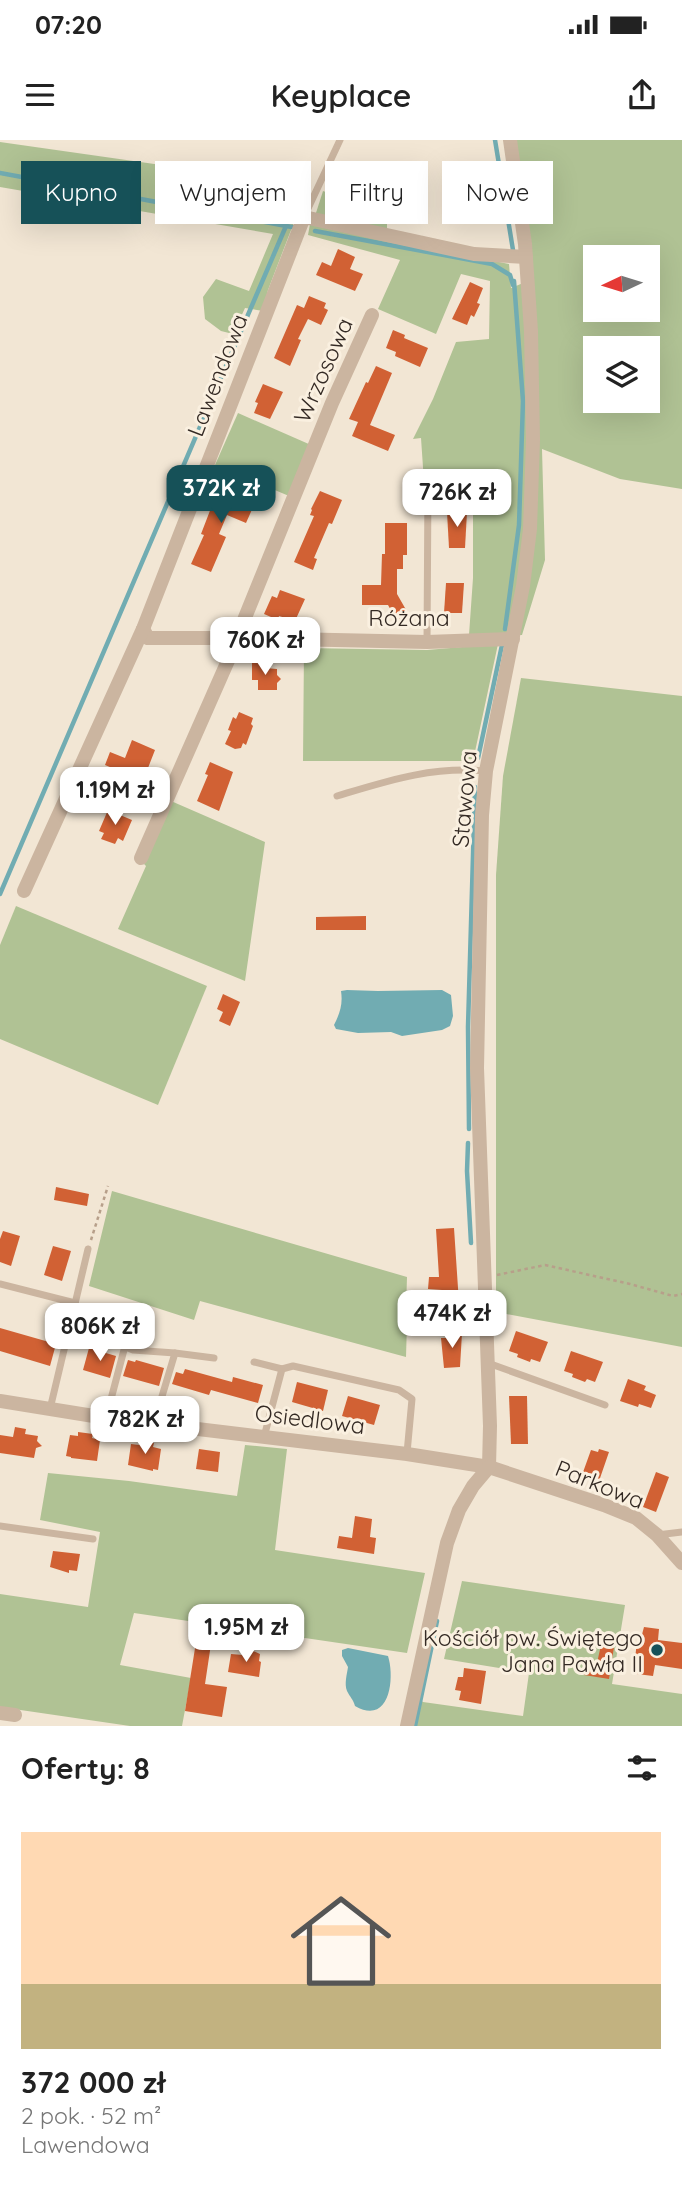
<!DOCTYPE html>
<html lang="pl">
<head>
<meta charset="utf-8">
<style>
	:root { --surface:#fff; --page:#f2f2f2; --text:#222; --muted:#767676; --accent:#165158 }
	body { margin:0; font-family:Quicksand,sans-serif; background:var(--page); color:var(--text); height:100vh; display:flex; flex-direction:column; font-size:26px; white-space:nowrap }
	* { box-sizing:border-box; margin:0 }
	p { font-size:23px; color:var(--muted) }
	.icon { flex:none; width:38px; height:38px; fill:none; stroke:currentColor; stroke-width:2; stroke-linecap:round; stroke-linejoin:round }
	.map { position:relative; height:1586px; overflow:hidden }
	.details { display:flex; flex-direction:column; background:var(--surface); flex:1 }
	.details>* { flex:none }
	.guide { position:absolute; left:21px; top:21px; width:640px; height:63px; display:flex; gap:14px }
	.needle { width:46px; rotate:266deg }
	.fabs { position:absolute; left:583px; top:105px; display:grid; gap:14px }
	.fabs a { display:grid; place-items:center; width:77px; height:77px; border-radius:0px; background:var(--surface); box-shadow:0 7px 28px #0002; font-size:35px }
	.price { position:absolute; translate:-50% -60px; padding:0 16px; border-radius:14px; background:#fff; color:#222; font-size:23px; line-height:46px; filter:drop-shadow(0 2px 4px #0008) }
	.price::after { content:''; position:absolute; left:50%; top:42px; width:21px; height:16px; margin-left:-10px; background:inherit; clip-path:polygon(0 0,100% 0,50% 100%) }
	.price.on { background:var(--accent); color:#fff }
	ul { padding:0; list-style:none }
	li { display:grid; align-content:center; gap:14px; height:371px; padding:0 21px }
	li span { display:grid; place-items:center; height:217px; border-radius:0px; color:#555 }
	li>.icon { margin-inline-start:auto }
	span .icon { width:126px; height:126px; fill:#fffc; stroke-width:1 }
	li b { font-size:30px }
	h2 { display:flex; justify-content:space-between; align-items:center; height:84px; padding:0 21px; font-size:30px }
	.pill { padding:0 24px; border-radius:0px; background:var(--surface); box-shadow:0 7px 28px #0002; font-size:24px; line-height:63px }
	.pill.on { background:var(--accent); color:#fff }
	.status { display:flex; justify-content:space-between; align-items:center; height:49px; padding:0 35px; background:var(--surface); direction:ltr }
	.status svg { height:19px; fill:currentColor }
	header { display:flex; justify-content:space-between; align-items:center; height:91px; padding:0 21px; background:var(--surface); font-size:32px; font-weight:600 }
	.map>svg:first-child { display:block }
</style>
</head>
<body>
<div class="status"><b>07:20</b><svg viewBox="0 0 49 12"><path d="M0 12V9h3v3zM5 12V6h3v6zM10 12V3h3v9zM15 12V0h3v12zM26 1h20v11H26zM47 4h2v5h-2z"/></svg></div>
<header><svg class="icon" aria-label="menu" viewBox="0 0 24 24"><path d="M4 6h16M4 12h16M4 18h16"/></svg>Keyplace<svg class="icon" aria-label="share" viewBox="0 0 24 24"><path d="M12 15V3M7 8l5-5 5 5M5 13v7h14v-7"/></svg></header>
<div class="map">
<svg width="682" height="1586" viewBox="0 0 682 1586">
	<rect width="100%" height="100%" fill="#f2e6d4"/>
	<g fill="#b0c294" fill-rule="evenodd">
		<path d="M516 0H682V349L620 339 542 309 545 420 522 495H469L473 438V341L424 342 421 298 413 299 433 259 456 202 489 199 490 141 461 134 436 194 378 169 400 120 308 95 310 84 509 124 511 148 533 139ZM595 117H648V170H595ZM595 208H648V261H595Z"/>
		<polygon points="0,2 308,46 268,150 263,171 245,168 233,194 221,191 205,179 203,157 216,139 249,151 273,94 0,47"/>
		<polygon points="323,51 387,74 387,90 315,76"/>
		<polygon points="238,273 311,305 289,356 215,325"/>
		<polygon points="498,504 473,621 303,621 304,508 427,510"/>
		<polygon points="521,538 682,556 682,1207 496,1172 496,735 503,636"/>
		<polygon points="171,661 265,702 245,841 118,789 146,726 144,724"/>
		<polygon points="16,766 207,846 158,965 0,899 0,805"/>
		<polygon points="112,1051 407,1137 406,1169 404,1172 403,1181 407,1183 406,1217 200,1161 194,1180 89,1146"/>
		<polygon points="245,1305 287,1309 275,1410 425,1433 407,1513 134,1473 120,1525 191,1538 182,1586 130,1586 0,1567 0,1454 88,1467 100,1392 40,1380 48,1333 129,1341 237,1356"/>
		<polygon points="462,1441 625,1465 612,1544 682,1554 682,1586 411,1586 417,1557 423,1562 523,1576 529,1533 444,1519"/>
	</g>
	<g fill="#71acb2">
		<path d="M347 850 378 851 442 850 451 855 453 876 450 886 442 890 402 896 391 892 358 893 336 889 334 885C340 873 343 864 341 851Z"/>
		<path d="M348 1508 388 1516C395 1538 390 1586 355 1566 353 1559 350 1557 347 1551 344 1544 347 1534 348 1527L342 1516V1510Z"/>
	</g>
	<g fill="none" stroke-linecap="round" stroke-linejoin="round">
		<g stroke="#71acb2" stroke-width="4.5">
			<polyline points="495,0 513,110"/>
			<polyline points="0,33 297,88"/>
			<polyline points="315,91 492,124 510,135 513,145"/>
			<polyline points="505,489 519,385 523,261 514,141"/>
			<polyline points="478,618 502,505"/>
			<polyline points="0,754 286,86"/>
			<polyline points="469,989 468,887 475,647"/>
			<polyline points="468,1003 467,1031 471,1103"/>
			<polyline points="415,1586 437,1481"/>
		</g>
	</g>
	<g fill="#d16134">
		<polygon points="338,109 355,117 350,129 363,134 355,151 316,135 322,122 331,126"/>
		<polygon points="470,142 483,148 477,163 480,164 474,177 471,175 467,185 452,179"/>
		<polygon points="309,156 326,163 324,168 328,170 321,185 308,179 298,199 301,200 290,226 274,218 297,165 304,168"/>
		<polygon points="393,190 405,195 404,198 428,208 420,227 395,216 396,212 386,208"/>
		<polygon points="376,226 392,233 370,285 395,295 388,311 352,296 358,282 349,279 366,242 368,243"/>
		<polygon points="263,244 283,252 270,279 254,273 258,263 255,262"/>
		<polygon points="232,343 250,350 245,362 254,365 246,383 227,375 219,394 226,397 211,432 191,424 204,395 201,394 216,355 226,359"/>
		<polygon points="320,351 342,360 332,384 329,383 314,418 317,419 313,430 294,422 314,376 310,375 312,370 311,369"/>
		<polygon points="447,372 467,372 465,408 449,408"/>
		<polygon points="385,383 407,383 407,415 403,415 403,429 397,429 397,454 409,475 397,481 388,465 362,465 362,445 381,445 382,414 385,414"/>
		<polygon points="446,443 464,443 462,473 444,473"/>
		<polygon points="280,450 305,459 295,481 279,476 278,480 264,474 272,456 277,458"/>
		<polygon points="252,522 265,522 265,528 277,529 277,535 281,539 277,543 277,550 258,550 258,540 252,540"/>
		<polygon points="239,572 253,578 251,584 253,586 246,605 243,603 241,608 235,609 225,604 231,591 228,590 233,577 236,579"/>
		<polygon points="132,600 155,610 148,628 158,632 153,645 105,625 110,612 125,618"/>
		<polygon points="210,622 233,632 219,671 197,661 208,635 205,634"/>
		<polygon points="108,670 132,680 123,701 118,698 115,704 101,699 104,693 99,691"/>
		<polygon points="366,776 366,790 316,790 316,777"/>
		<polygon points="223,854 240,862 230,886 219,881 223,872 217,869"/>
		<polygon points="56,1047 89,1054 87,1066 54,1060"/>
		<polygon points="454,1088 459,1163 443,1164 442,1150 428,1149 429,1137 439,1137 436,1089"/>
		<polygon points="3,1091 20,1096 11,1126 0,1122 0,1099"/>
		<polygon points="53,1106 71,1111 62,1141 44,1135"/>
		<polygon points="0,1188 56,1204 50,1226 0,1211"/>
		<polygon points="516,1191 548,1202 540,1222 531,1219 530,1222 517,1217 518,1214 509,1211"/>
		<polygon points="448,1193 462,1193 460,1227 444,1228 441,1198 448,1198"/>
		<polygon points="89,1208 116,1216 110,1238 83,1230"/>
		<polygon points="571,1211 603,1222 595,1242 587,1239 585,1242 572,1237 573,1234 564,1231"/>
		<polygon points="128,1220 135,1222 136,1220 164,1228 159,1246 123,1236"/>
		<polygon points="185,1229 232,1242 233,1237 263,1245 258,1263 211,1250 209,1255 172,1244 176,1232 183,1234"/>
		<polygon points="628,1239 646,1246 644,1250 656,1255 651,1268 639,1264 638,1267 620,1261"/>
		<polygon points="297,1242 328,1250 323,1271 292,1262"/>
		<polygon points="348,1256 380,1265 374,1285 342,1276"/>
		<polygon points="509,1256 527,1256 528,1304 511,1304"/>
		<polygon points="15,1287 26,1289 25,1294 38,1296 37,1301 42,1306 36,1308 34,1318 0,1313 0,1295 13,1297"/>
		<polygon points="78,1292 93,1294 92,1298 100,1300 97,1321 71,1318 71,1317 66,1316 70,1295 78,1296"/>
		<polygon points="140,1301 154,1303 153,1307 161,1309 158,1330 153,1329 153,1331 128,1325 131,1304 139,1305"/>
		<polygon points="199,1309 220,1312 218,1332 196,1329"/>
		<polygon points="599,1309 609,1312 599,1341 582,1335 591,1310 598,1312"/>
		<polygon points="656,1332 669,1337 656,1372 643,1367"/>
		<polygon points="355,1376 372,1379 370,1397 376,1398 374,1414 337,1408 339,1396 352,1398"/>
		<polygon points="53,1411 80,1414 77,1431 69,1430 69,1433 50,1427"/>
		<polygon points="644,1487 659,1489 658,1500 682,1503 682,1529 655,1525 653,1536 637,1534 638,1519 635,1519 637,1501 640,1502"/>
		<polygon points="196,1502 211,1504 205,1544 227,1547 222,1577 185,1571"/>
		<polygon points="601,1505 614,1507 609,1539 584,1535 587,1522 597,1523"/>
		<polygon points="251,1510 260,1514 259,1521 261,1522 259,1537 228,1532 231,1514 243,1515 243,1513"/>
		<polygon points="464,1528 486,1531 481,1564 459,1560 461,1551 455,1550 458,1537 463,1537"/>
	</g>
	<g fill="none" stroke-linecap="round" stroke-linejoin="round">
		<g stroke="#b79f8a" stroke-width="2.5" stroke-dasharray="3.5 3.5" stroke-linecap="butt">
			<polyline points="91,1100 108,1046"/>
			<polyline points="497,1135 545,1125 630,1144 673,1156 682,1154"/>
		</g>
		<g stroke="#cbb5a0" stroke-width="7">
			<polyline points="304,77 340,0"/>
			<polyline points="427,502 428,343"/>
			<path d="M337 656C387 641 432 626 485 631"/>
			<polyline points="0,1144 75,1163"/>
			<polyline points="70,1184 133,1210 175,1213 214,1218"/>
			<polyline points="254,1222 282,1229"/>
			<polyline points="488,1223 605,1265"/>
			<polyline points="50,1269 88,1109"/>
			<polyline points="106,1278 125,1206"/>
			<polyline points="154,1283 175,1213"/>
			<polyline points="264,1297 282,1229 293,1226 399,1250 412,1259 407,1313"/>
			<polyline points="0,1386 93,1399"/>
			<polyline points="657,1395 682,1392"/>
		</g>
		<g stroke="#cbb5a0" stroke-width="14">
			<polyline points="143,489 148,498 238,498 427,502 513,499"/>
			<polyline points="141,718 238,498 242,485 332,263 372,175"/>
			<polyline points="24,751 143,489 304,77 474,114 526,117"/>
			<polyline points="0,1261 106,1278 407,1314 489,1327 604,1365 636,1378 657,1395 682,1423"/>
			<polyline points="489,1327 490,1286 477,928 482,675 486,631 523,446 530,389 533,300 531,191 525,104 510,0"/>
			<polyline points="0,1573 15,1575"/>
			<polyline points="407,1586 447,1403 459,1370 473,1346 489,1327"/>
		</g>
	</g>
	<circle fill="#165158" stroke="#faf0e0" stroke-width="2.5" cx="657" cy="1510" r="7"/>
	<g text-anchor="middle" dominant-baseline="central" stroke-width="6" stroke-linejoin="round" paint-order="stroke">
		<g font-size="23" fill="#342a24" stroke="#faf0e0">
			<text transform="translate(323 230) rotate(-66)">Wrzosowa</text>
			<text transform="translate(217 235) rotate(-69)">Lawendowa</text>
			<text x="409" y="477">Różana</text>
			<text transform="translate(464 659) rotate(-85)">Stawowa</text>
			<text transform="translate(310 1279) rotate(7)">Osiedlowa</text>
			<text transform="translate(600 1344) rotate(22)">Parkowa</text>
		</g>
		<g font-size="23" fill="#342a24" stroke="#faf0e0" text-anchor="end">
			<text x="643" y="1497">Kościół pw. Świętego<tspan x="643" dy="26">Jana Pawła II</tspan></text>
		</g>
	</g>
</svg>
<div class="fabs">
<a><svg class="needle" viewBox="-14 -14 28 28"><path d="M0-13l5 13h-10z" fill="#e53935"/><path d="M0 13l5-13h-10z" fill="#767676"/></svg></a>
<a><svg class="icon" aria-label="layers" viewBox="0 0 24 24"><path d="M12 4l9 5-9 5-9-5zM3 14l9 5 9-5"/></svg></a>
</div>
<b class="price on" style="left:221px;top:385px">372K zł</b>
<b class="price" style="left:457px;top:389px">726K zł</b>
<b class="price" style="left:265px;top:537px">760K zł</b>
<b class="price" style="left:115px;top:687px">1.19M zł</b>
<b class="price" style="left:452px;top:1210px">474K zł</b>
<b class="price" style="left:100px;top:1223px">806K zł</b>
<b class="price" style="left:145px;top:1316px">782K zł</b>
<b class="price" style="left:246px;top:1524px">1.95M zł</b>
<div class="guide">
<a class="pill on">Kupno</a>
<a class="pill">Wynajem</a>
<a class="pill">Filtry</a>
<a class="pill">Nowe</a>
</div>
</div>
<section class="details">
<h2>Oferty: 8<svg class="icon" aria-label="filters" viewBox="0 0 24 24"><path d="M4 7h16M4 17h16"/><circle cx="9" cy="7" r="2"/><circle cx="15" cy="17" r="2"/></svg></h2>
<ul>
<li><span style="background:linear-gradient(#ffd9b3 70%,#c2b280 0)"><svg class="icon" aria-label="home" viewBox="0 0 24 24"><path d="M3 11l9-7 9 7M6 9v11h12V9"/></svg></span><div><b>372 000 zł</b><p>2 pok. · 52 m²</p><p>Lawendowa</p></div></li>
</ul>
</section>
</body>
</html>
